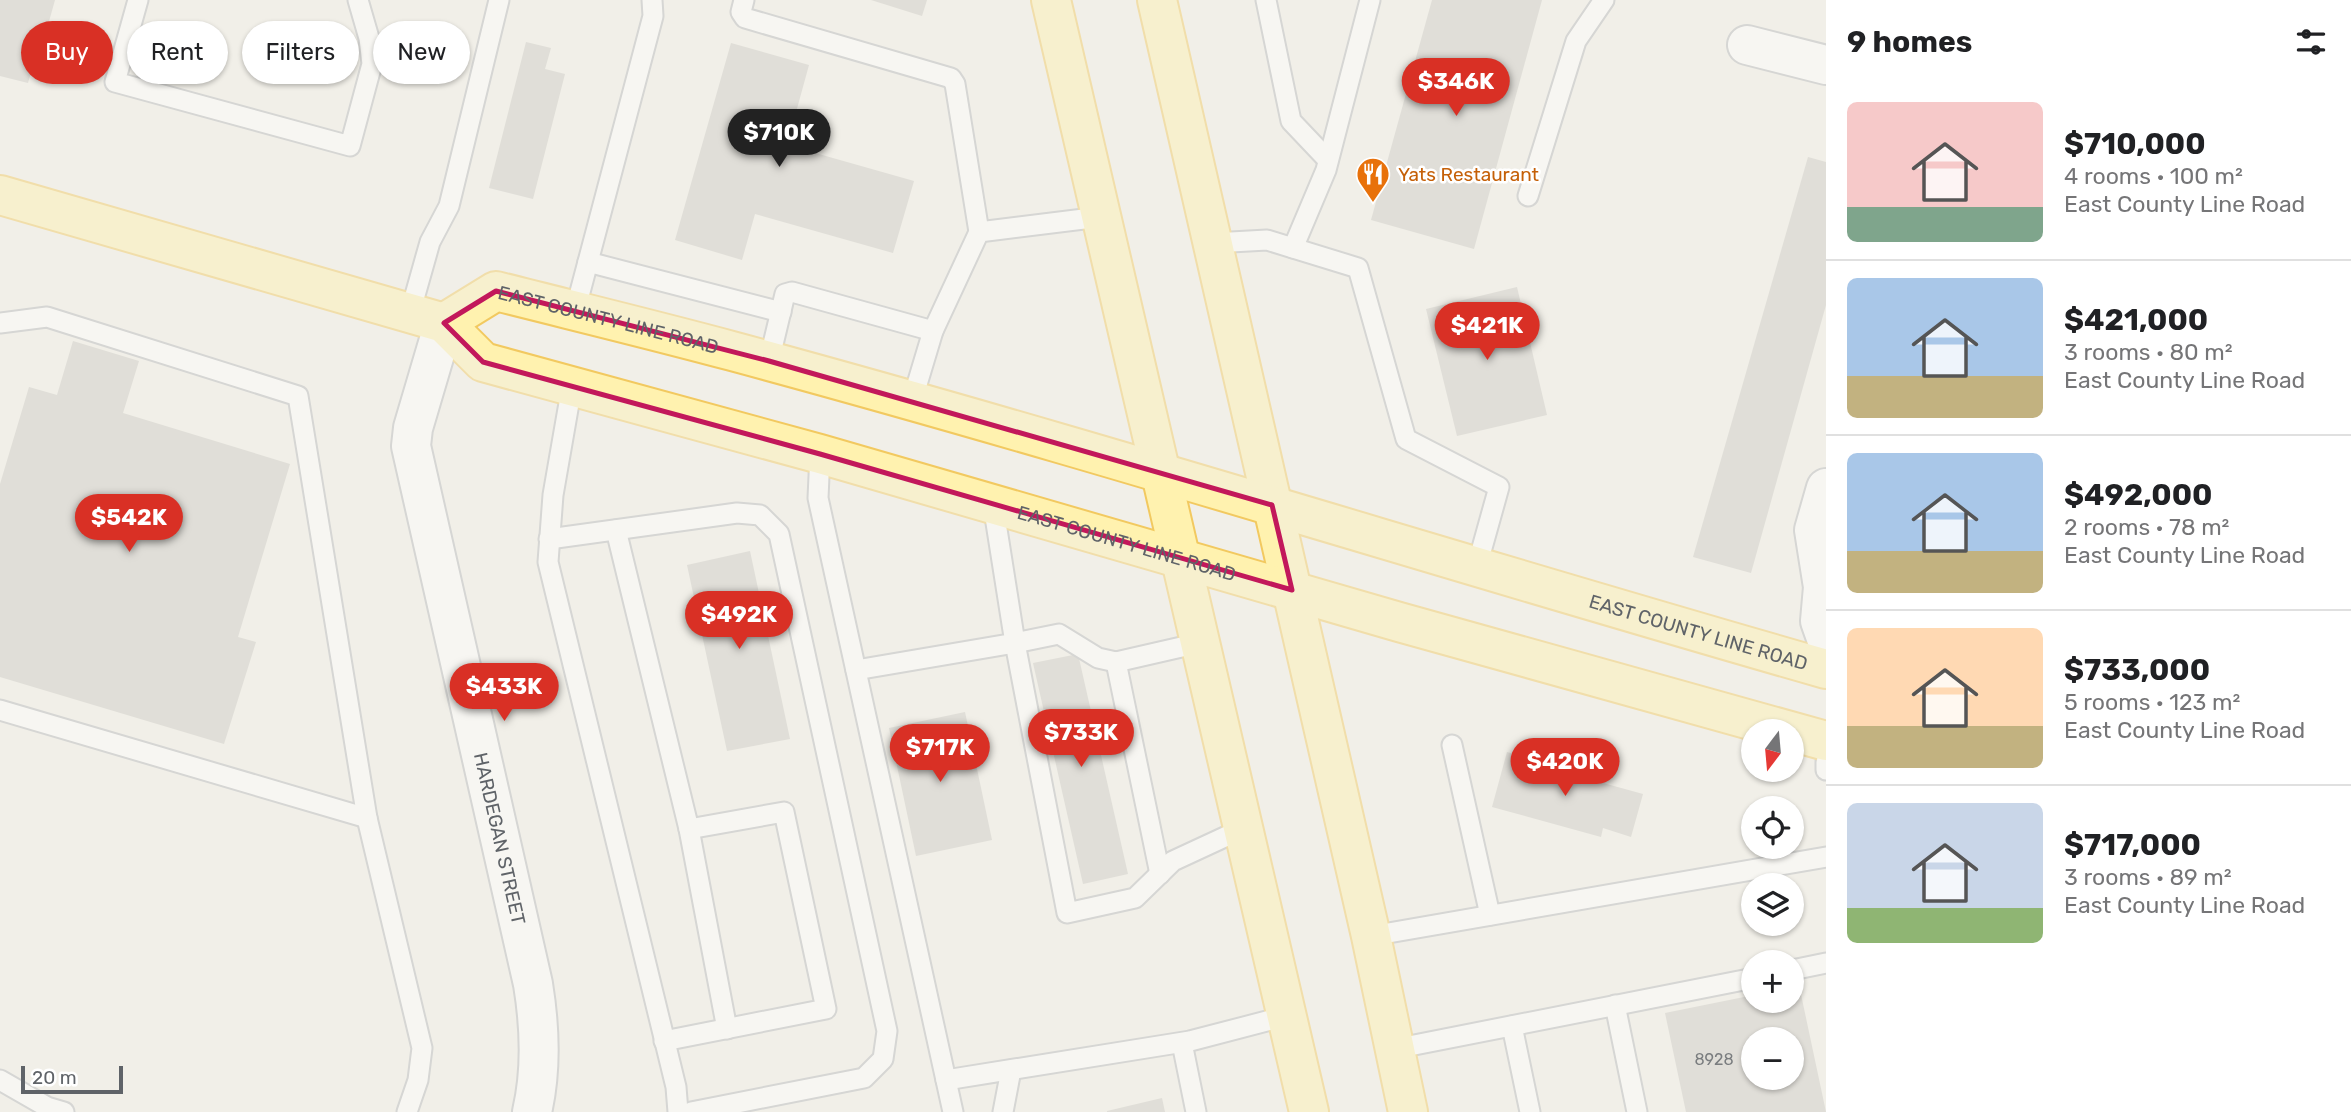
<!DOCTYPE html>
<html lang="en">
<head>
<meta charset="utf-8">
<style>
	:root { --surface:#fff; --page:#f6f6f6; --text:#202124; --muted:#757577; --line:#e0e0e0; --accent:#d93025 }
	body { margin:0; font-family:Rubik,sans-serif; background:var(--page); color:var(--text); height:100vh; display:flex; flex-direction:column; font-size:26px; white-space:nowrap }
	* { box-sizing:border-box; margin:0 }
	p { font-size:23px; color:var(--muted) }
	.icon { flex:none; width:38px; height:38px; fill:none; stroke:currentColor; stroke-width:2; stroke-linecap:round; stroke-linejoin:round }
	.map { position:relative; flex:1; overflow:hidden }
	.panel { display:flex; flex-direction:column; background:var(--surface); width:525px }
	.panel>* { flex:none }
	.banner { position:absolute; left:21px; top:21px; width:665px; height:63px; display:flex; gap:14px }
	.needle { width:46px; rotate:196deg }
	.controls { position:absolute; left:1741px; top:719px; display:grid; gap:14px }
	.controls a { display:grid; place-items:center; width:63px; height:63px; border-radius:50%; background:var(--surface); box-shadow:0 2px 5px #0004; font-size:35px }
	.scale { position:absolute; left:21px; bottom:18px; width:102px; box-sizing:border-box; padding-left:7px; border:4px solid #5f6368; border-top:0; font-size:19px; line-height:24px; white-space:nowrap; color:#5f6368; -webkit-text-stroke:5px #fff; paint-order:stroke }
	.price { position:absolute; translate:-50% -60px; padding:0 16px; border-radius:24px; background:var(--accent); color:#fff; font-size:23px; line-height:46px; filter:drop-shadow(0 2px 4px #0008) }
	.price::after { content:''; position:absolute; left:50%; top:42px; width:21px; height:16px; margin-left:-10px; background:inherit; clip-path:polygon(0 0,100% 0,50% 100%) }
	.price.on { background:#222; color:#fff }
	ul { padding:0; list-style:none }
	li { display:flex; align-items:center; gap:21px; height:175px; padding:0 21px }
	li+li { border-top:2px solid var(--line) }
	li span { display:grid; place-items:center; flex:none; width:196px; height:140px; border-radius:10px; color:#555 }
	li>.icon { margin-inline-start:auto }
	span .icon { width:84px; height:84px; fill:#fffc; stroke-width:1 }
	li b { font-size:30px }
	h2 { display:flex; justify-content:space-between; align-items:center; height:84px; padding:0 21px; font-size:30px }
	.chip { padding:0 24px; border-radius:32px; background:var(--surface); box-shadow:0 2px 5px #0004; font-size:24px; line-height:63px }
	.chip.on { background:var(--accent); color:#fff }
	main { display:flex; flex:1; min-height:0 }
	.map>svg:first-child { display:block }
</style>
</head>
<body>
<main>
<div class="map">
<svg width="1826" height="1112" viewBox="0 0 1826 1112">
	<rect width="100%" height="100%" fill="#f1efe8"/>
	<g fill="#cccac5" fill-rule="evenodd">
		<polygon points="0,0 55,0 48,25 62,29 53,59 36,54 28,83 0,76"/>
		<polygon points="871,0 927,0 922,16"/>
		<polygon points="1432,0 1542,0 1474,249 1371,220"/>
		<polygon points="526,42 551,48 545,69 565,74 533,199 489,188"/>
		<polygon points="731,43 809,65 787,145 914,181 893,253 755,214 742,260 675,240"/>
		<polygon points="1808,157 1826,162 1826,305 1751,573 1693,557"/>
		<polygon points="1517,287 1547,415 1457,436 1426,309"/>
		<polygon points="73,341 139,361 123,413 290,464 238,637 256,642 224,744 0,677 0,484 29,387 57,395"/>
		<polygon points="750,551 790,739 727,751 687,565"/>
		<polygon points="1078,654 1128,874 1083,884 1033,663"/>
		<polygon points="965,712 992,840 916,856 889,728"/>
		<polygon points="1507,752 1575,771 1574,775 1643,794 1631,837 1603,828 1601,837 1492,807"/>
		<path d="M1799 985 1826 1112H1686L1665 1013 1754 995V1001H1792V987ZM1754 1040H1792V1078H1754Z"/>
		<polygon points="1162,1098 1165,1112 1107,1112 1107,1111"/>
	</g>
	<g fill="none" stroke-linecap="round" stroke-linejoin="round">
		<defs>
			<g id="service">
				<polyline points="138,0 115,82 350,146 372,64 369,38 358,0"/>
				<polyline points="744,0 741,12 745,18 951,78 955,84 979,232"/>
				<polyline points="1266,0 1291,121 1328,160"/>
				<polyline points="1528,196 1576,41 1604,0"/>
				<polyline points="1213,243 1267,240 1358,268 1406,439 1499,487 1477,566"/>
				<polyline points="1293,248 1326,170 1370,0"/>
				<polyline points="588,262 781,312"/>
				<polyline points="575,311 653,16 652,0"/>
				<polyline points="410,313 430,242 449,206 499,0"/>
				<polyline points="0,323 47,317 298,396 367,818 0,710"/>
				<polyline points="769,361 785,294 792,292 933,331"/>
				<polyline points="572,386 553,495 548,562 676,1087 678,1112"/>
				<polyline points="912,401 933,331 979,232 1100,217"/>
				<polyline points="820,454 818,498 953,1112"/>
				<polyline points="616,530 689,829 784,812 826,1009 664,1041"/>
				<polyline points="549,539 737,513 760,515 779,534 887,1031 883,1059 864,1078 691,1112"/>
				<polyline points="1199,643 1116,662 1098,658 1059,634 1015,643 1067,913 1135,898 1173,861 1242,829"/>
				<polyline points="1116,662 1160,874"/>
				<polyline points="856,670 1015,643 993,504"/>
				<polyline points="1452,745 1490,915"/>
				<polyline points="1826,762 1826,770"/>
				<polyline points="367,818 422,1048 418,1080 407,1112"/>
				<polyline points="689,829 727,1029"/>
				<polyline points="1371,936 1826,857"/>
				<polyline points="1792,970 1826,963"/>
				<polyline points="1615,1005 1637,1112"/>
				<polyline points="1512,1026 1530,1112"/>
				<polyline points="1182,1043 1196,1112"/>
				<polyline points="1394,1049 1754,978"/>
				<polyline points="0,1080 47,1107 64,1112"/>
				<polyline points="946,1080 1190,1041 1286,1016"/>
				<polyline points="1003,1112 1011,1070"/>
			</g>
			<g id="minor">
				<polyline points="1747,45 1826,65"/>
				<path id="s1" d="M444 323 413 428 411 446 533 984C540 1027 542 1069 532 1112"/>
				<polyline points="1826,488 1814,530 1823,587 1820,621 1826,638"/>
			</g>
			<g id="primary">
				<polyline points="1051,0 1309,1112"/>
				<polyline points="1157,0 1371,936 1408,1112"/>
				<path id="s2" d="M0 195 444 323 483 362 820 454 1399 622 1826 741"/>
				<path id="s3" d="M444 323 496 291C575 311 654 330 732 351 1099 450 1461 565 1826 669"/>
			</g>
		</defs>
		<use href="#service" stroke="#b5b8bc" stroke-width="23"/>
		<use href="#minor" stroke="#b5b8bc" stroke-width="42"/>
		<use href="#primary" stroke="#f2c960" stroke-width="42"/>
		<use href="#service" stroke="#fff" stroke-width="19"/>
		<use href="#minor" stroke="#fff" stroke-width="38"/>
		<use href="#primary" stroke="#fff2af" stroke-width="38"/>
	</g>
	<path d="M0 0H1826V1112H0ZM496 291 769 361 1272 505 1292 590 820 454 483 362 444 323Z" fill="#f1efe8" fill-opacity=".55" fill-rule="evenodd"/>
	<path fill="none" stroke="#c2185b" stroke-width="5" stroke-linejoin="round" d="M496 291 769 361 1272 505 1292 590 820 454 483 362 444 323Z"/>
	<defs>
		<symbol id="restaurant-pin" viewBox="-11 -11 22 30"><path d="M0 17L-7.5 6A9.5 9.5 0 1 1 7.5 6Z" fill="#e8710a" stroke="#fff"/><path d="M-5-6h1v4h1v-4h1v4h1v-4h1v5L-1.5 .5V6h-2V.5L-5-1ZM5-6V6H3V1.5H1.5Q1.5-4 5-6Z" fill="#fff"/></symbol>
	</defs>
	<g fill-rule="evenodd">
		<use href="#restaurant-pin" x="1354" y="155" width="38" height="52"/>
	</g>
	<g text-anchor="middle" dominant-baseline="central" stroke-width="5" stroke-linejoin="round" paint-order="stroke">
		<g font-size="16" fill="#7a7d7f">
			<text x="1714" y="1059">8928</text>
		</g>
		<g font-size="19" fill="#c56008" stroke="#fff" text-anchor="start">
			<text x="1398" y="174">Yats Restaurant</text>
		</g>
		<g font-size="19" fill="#5f6368" stroke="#fff">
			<text stroke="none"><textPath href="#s3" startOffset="177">EAST COUNTY LINE ROAD</textPath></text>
			<text stroke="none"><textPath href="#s2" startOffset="1186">EAST COUNTY LINE ROAD</textPath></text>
			<text stroke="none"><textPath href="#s3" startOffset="1311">EAST COUNTY LINE ROAD</textPath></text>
			<text stroke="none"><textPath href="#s1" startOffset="530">HARDEGAN STREET</textPath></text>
		</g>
	</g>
</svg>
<div class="controls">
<a><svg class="needle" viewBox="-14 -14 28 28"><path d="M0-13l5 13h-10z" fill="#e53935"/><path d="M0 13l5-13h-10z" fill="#757577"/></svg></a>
<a><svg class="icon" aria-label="locate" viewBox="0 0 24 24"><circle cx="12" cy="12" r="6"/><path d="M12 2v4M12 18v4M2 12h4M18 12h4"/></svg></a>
<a><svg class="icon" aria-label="layers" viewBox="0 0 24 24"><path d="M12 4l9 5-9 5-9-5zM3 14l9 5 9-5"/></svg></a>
<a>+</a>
<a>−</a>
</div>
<div class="scale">20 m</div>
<b class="price" style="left:1456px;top:118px">$346K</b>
<b class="price on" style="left:779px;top:169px">$710K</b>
<b class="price" style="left:1487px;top:362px">$421K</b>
<b class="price" style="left:129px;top:554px">$542K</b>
<b class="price" style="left:739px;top:651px">$492K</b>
<b class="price" style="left:504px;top:723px">$433K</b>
<b class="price" style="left:1081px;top:769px">$733K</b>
<b class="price" style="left:940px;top:784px">$717K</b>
<b class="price" style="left:1565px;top:798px">$420K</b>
<div class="banner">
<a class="chip on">Buy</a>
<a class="chip">Rent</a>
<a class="chip">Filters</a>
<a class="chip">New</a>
</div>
</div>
<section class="panel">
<h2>9 homes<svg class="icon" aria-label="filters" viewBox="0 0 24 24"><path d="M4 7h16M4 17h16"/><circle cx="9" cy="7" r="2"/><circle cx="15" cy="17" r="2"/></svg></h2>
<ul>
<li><span style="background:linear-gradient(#f6c9c9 75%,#7fa58c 0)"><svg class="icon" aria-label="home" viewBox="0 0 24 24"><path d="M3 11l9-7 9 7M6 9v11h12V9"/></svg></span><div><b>$710,000</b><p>4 rooms · 100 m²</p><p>East County Line Road</p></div></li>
<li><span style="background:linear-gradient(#a9c7e8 70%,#c2b280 0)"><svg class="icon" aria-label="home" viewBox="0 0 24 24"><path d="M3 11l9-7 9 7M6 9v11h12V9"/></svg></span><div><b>$421,000</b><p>3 rooms · 80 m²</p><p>East County Line Road</p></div></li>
<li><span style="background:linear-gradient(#a9c7e8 70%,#c2b280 0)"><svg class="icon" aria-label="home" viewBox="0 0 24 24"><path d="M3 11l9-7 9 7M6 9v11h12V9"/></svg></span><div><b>$492,000</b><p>2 rooms · 78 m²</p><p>East County Line Road</p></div></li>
<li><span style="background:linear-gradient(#ffd9b3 70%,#c2b280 0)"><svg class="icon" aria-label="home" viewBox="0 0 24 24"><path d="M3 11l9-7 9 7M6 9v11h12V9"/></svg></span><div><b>$733,000</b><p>5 rooms · 123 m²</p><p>East County Line Road</p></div></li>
<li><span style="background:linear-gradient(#c9d6e8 75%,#8fb573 0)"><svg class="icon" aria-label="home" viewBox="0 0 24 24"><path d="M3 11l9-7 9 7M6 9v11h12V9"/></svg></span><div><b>$717,000</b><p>3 rooms · 89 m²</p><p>East County Line Road</p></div></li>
</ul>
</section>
</main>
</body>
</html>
